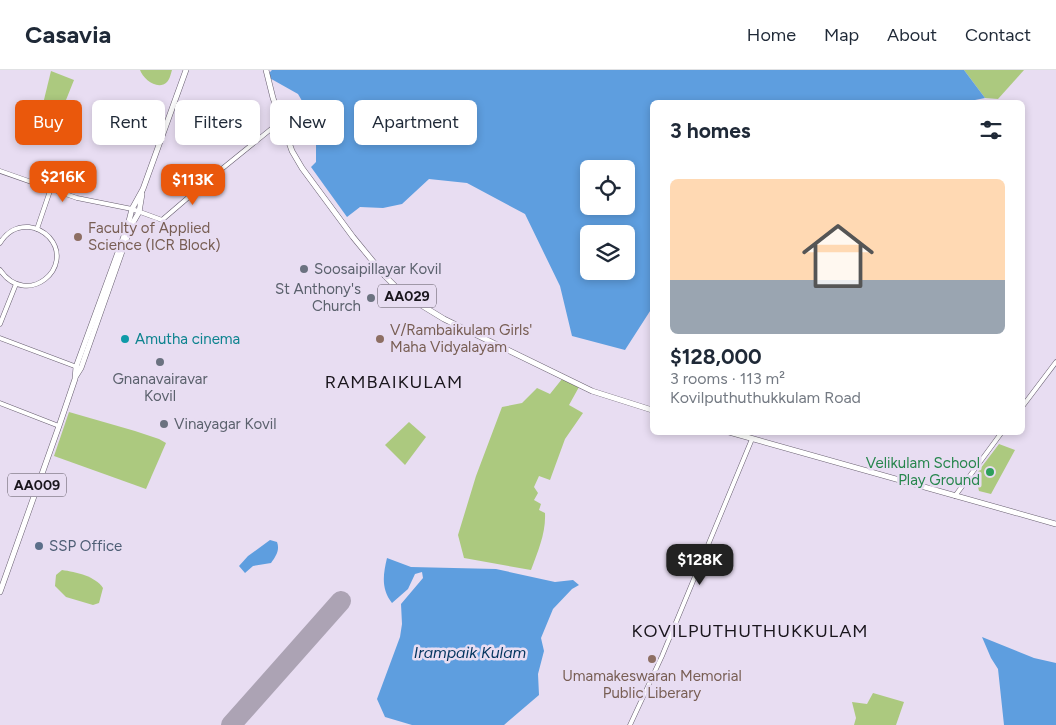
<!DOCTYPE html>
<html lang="en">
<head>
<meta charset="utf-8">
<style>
	:root { --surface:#fff; --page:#f2f2f3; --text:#1f2937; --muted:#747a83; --line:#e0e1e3; --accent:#ea580c }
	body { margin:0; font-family:Figtree,sans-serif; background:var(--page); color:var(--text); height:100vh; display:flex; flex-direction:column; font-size:19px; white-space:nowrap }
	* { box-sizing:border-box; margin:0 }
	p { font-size:16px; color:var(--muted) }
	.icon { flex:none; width:28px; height:28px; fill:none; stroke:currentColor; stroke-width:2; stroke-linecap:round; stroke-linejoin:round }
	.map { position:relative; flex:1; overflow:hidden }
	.details { position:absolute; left:650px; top:30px; width:375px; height:335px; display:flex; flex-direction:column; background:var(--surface); border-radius:8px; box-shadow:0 2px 8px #0003 }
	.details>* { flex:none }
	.top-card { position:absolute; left:15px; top:30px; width:475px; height:45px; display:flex; gap:10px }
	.buttons { position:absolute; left:580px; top:90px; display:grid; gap:10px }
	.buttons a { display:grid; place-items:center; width:55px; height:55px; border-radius:8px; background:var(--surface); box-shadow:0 2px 8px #0003; font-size:25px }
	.price { position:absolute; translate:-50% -42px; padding:0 11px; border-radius:10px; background:var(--accent); color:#fff; font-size:16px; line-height:32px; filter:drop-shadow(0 1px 2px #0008) }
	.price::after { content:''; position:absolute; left:50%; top:30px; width:15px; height:11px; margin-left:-8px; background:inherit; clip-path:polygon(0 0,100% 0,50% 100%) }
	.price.active { background:#222; color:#fff }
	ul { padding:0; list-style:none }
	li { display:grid; align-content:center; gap:10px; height:265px; padding:0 20px }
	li+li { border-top:1px solid var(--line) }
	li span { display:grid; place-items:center; height:155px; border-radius:8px; color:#555 }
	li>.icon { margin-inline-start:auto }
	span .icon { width:90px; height:90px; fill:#fffc; stroke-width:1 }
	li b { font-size:21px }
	h2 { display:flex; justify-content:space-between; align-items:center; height:60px; padding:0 20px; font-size:21px }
	.tag { padding:0 18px; border-radius:8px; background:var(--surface); box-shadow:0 2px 8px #0003; font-size:18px; line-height:45px }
	.tag.active { background:var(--accent); color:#fff }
	header { display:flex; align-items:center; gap:30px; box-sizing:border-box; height:70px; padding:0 25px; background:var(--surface); border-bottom:1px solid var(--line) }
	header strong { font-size:24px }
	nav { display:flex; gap:28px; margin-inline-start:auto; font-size:18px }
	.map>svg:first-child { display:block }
</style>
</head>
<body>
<header>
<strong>Casavia</strong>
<nav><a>Home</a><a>Map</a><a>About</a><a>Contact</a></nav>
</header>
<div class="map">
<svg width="1056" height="655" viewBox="0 0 1056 655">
	<rect width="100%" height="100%" fill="#e8ddf2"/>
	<g fill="#acc97f">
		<path d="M140 0H172C171 3 170 9 167 12 158 21 143 9 140 0Z"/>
		<polygon points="964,0 1024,0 998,29 985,28"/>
		<polygon points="51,1 74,10 58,50 41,42"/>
		<path d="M562 309 579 317 569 335 583 343 565 369 550 410 539 406 534 417 538 423 534 430 541 434 539 440 545 443C546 463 538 481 531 500L464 488 458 465 476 406 502 337 522 333 537 318 550 324Z"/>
		<polygon points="69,342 135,361 159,369 166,373 146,419 54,386"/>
		<polygon points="409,352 426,367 405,395 385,375"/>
		<polygon points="999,374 1015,380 991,424 979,421 978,417 971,411"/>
		<path d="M62 500C76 502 95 506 103 518L99 533 93 535 66 527 55 516 56 505Z"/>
		<polygon points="873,623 904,632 896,655 854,655 856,648 852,632 867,634"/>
	</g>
	<g fill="#5e9edf" fill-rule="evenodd">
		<path d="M272 0H964L985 28 965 32H652V238L625 280 572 266 560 216 525 144 467 113 429 109 402 134 383 138 360 137 347 147 311 97 316 92V55L298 24 266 6ZM589 99H626V136H589ZM589 164H626V201H589Z"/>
		<path d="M270 470 277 472C280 480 276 486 271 493L253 496 245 503 239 496 248 486Z"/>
		<path d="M387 488 411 497 496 499 555 512 573 510 579 515 572 519 553 539 541 568 544 581 538 604 539 625 504 655H412L385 647 377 629 400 567 402 554 401 534 423 508 422 502 415 504 408 519 392 533C381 519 383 505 387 488Z"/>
		<polygon points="982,567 1034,588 1056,593 1056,655 1004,655 998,599 991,588"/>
	</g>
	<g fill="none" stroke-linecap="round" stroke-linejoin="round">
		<polyline stroke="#aca3b4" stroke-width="20" points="231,655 341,531"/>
		<defs>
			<g id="secondary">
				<polyline points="0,101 77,128 132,139 162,150 218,102 281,51"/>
				<polyline points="37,159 51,118"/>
				<path d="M0 173C6 163 16 156 29 157 37 158 43 161 49 167 76 197 27 239 0 200"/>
				<polyline points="0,254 16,214"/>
				<polyline points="0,268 77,297"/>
				<polyline points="0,333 59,356"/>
				<polyline points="1022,337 1056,292"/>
				<polyline points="955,426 1002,362"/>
				<polyline points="630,655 662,586 752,369"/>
			</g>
			<g id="highway">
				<polyline points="266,0 273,28 292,81 302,98 353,167 385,206 403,224 444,249 592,321 652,340"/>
				<polyline points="76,306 81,298 131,156 139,142 142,124"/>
				<polyline points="729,362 1056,454"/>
				<polyline points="0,522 59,356 75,309 76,297 128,155 132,139 143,119 186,0"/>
			</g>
		</defs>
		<use href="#secondary" stroke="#675e6f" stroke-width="5"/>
		<use href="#highway" stroke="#675e6f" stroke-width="6"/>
		<use href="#secondary" stroke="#fff" stroke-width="4"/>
		<use href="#highway" stroke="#fff" stroke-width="5"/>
	</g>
	<g fill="#8d6e63" stroke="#e8ddf2" stroke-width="2">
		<circle cx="78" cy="167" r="5"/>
		<circle cx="380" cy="269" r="5"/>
		<circle cx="652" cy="589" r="5"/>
	</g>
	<g fill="#6b7280" stroke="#e8ddf2" stroke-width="2">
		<circle cx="304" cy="199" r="5"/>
		<circle cx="371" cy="228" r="5"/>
		<circle cx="160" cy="292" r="5"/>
		<circle cx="164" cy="354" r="5"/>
	</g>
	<circle fill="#0f9aa8" stroke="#e8ddf2" stroke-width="2" cx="125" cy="269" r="5"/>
	<circle fill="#2e9e5b" stroke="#e8ddf2" stroke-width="2" cx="990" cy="402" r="5"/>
	<circle fill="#5c6f8a" stroke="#e8ddf2" stroke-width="2" cx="39" cy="476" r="5"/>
	<g text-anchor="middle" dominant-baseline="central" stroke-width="5" stroke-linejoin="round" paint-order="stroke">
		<g fill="#e8ddf2" stroke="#58525d" stroke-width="1">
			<rect x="378" y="214.5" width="58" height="23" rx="4"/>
			<rect x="8" y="403.5" width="58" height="23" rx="4"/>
		</g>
		<g font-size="14" font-weight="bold" fill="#1a161d">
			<text x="407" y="226">AA029</text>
			<text x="37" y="415">AA009</text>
		</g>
		<g font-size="15" fill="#785e54" stroke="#e8ddf2" text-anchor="start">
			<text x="88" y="158">Faculty of Applied<tspan x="88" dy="17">Science (ICR Block)</tspan></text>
			<text x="390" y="260">V/Rambaikulam Girls'<tspan x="390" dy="17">Maha Vidyalayam</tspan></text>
			<text x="652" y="606" text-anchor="middle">Umamakeswaran Memorial<tspan x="652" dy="17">Public Liberary</tspan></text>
		</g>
		<g font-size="15" fill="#5b616d" stroke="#e8ddf2" text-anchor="start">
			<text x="314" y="199">Soosaipillayar Kovil</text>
			<text x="361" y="219" text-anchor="end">St Anthony's<tspan x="361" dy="17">Church</tspan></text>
			<text x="160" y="309" text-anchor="middle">Gnanavairavar<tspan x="160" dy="17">Kovil</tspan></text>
			<text x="174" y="354">Vinayagar Kovil</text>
		</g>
		<g font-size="15" fill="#0d838f" stroke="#e8ddf2" text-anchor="start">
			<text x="135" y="269">Amutha cinema</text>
		</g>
		<g font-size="15" fill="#27864d" stroke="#e8ddf2" text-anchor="end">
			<text x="980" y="393">Velikulam School<tspan x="980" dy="17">Play Ground</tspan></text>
		</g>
		<g font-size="15" fill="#4e5e75" stroke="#e8ddf2" text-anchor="start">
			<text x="49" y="476">SSP Office</text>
		</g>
		<g font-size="16" font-style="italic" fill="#03345e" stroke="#e8ddf2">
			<text x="470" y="582">Irampaik Kulam</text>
		</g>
		<g font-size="18" letter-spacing="1" fill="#1a161d" stroke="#e8ddf2">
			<text x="394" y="312">RAMBAIKULAM</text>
			<text x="750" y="561">KOVILPUTHUTHUKKULAM</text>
		</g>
	</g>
</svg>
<div class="buttons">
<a><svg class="icon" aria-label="locate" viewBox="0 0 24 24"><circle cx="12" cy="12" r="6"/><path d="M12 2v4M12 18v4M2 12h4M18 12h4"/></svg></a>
<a><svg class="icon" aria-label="layers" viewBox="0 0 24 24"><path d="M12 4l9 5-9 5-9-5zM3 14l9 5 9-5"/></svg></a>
</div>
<b class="price" style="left:63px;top:133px">$216K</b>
<b class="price" style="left:193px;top:136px">$113K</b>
<b class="price active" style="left:700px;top:516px">$128K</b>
<div class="top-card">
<a class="tag active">Buy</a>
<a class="tag">Rent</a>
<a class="tag">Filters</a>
<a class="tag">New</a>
<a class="tag">Apartment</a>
</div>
<section class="details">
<h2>3 homes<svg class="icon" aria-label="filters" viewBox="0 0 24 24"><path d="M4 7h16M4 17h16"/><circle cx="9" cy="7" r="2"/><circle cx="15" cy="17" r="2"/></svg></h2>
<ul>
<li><span style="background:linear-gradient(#ffd9b3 65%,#9aa5b1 0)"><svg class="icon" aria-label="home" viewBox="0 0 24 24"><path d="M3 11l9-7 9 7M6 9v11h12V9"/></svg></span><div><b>$128,000</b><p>3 rooms · 113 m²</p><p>Kovilputhuthukkulam Road</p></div></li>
</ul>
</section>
</div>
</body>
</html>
